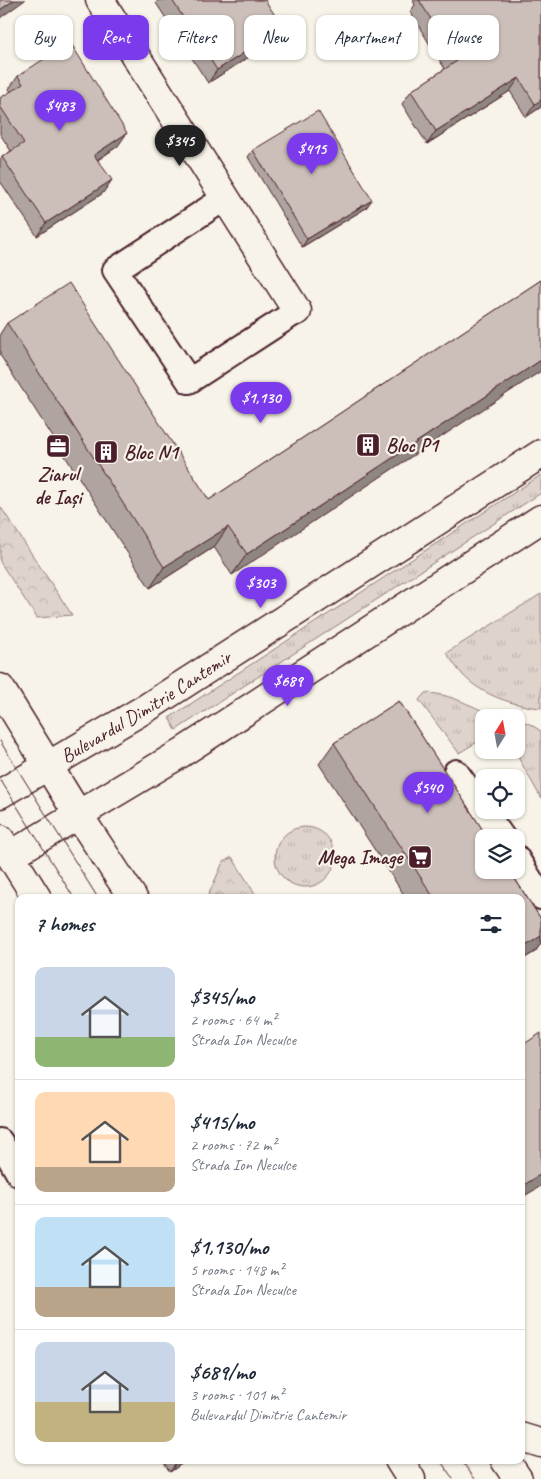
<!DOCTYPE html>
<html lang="en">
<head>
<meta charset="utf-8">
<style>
	:root { --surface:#fff; --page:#f2f2f3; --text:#1f2937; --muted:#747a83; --line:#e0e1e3; --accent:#7c3aed }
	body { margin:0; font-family:Caveat,sans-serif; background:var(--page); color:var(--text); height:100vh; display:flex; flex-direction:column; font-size:19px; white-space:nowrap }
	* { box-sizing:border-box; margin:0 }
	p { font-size:16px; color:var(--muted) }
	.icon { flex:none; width:28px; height:28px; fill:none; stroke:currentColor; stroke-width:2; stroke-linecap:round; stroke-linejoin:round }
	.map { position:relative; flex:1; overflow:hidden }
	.details { position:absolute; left:15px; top:894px; width:510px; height:570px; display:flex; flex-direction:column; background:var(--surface); border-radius:10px; box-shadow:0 1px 4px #0004 }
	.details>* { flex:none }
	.guide { position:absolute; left:15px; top:15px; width:511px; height:45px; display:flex; gap:10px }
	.needle { width:32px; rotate:11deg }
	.controls { position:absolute; left:475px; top:709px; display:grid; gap:10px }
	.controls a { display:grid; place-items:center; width:50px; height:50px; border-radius:10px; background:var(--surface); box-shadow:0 1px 4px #0004; font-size:25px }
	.price { position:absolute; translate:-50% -42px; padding:0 11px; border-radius:18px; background:var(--accent); color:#fff; font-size:16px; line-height:32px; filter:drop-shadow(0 1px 2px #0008) }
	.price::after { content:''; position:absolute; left:50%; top:30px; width:15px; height:11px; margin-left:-8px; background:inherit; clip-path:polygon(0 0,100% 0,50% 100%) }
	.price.active { background:#222; color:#fff }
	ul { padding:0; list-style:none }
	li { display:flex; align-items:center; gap:15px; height:125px; padding:0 20px }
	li+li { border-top:1px solid var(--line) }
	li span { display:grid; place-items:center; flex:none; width:140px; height:100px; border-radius:10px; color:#555 }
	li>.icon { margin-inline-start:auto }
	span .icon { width:60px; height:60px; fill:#fffc; stroke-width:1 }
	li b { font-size:21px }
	h2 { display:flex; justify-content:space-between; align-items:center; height:60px; padding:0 20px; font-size:21px }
	.tag { padding:0 18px; border-radius:10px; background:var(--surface); box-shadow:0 1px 4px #0004; font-size:18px; line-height:45px }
	.tag.active { background:var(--accent); color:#fff }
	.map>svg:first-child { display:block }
</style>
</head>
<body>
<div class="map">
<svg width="541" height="1479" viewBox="0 0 541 1479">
	<defs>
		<pattern id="grass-tufts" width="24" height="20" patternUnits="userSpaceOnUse" patternTransform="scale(1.25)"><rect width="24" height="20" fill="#ded4cc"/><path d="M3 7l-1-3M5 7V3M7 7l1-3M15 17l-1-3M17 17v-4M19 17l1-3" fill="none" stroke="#c0b6af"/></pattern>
		<pattern id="forest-crowns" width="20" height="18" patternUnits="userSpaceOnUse" patternTransform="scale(1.25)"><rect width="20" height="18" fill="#ded4cc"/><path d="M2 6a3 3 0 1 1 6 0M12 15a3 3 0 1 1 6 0" fill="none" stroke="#c0b6af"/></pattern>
	</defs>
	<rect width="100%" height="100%" fill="#f7f3e8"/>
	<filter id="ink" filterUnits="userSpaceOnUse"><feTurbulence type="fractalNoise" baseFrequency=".02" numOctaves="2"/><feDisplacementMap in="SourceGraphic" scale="10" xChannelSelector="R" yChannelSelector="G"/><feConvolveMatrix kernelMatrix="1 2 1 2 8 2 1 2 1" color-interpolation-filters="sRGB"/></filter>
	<g filter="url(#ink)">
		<g fill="url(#grass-tufts)" stroke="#947a7c">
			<polygon points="541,475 541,493 176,730 169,718"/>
			<path d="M541 594V708C515 706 481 695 463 675 457 669 452 660 446 653Z"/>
			<path d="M425 693C451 693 474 708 497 717L484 718V738L459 753 419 700Z"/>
			<polygon points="516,721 528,723 541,731 541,798 514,750 516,750"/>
			<circle cx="305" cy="857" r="30"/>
		</g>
		<g fill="url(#forest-crowns)" stroke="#947a7c">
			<polygon points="0,506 72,615 37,618 0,562"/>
			<polygon points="232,857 257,897 208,896 223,862"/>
		</g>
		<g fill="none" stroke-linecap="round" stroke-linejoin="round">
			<defs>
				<g id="lane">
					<polyline points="225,198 115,270 189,381 297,311"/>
					<polyline points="456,772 503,838"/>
					<polyline points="516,857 541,897"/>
					<polyline points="0,1141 19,1174"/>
				</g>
				<g id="street">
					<polyline points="100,0 297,311"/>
					<polyline points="521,1437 541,1443"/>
				</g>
				<g id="secondary">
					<path id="s1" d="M0 794 148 707 541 454"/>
					<polyline points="11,855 178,755 541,519"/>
				</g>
				<g id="primary">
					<polyline points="0,688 79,816 133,898"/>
					<polyline points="0,839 37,898"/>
					<polyline points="399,1460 411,1479"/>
					<polyline points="505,1460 518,1479"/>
				</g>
			</defs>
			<use href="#lane" stroke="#4a1f2b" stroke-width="28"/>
			<use href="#street" stroke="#4a1f2b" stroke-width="31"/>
			<use href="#secondary" stroke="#4a1f2b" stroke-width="31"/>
			<use href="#primary" stroke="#4a1f2b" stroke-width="31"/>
			<use href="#lane" stroke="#f7f3e8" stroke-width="24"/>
			<use href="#street" stroke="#f7f3e8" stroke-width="28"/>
			<use href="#secondary" stroke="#f7f3e8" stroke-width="28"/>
			<use href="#primary" stroke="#f7f3e8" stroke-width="28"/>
			<g stroke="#4a1f2b" stroke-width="1">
				<polyline points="0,741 98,898"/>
				<polyline points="0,779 74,898"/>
				<polyline points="440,1460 453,1479"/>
				<polyline points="461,1460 475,1479"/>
			</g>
		</g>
		<g fill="#afa49f" stroke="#4a1f2b">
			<polygon points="158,0 265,0 274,41 208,83 156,3"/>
			<polygon points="413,0 541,0 541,107 526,117 510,91 427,144 402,104 411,91 445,69 410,12 415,5"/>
			<polygon points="18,76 118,146 98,160 103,193 37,236 0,181 0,160 2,157 11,151 0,134 0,98 11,92 9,89"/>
			<polygon points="253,150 366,208 302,247 248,157"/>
			<polygon points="541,280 232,575 214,547 150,588 0,355 0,334 7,323 209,500"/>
			<polygon points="399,701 488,838 484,838 484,870 509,870 541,919 541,943 535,952 521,960 521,898 406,898 319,764 334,743"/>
			<polygon points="162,1460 187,1460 170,1472"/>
		</g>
		<g fill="#8f8682" stroke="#4a1f2b">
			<polygon points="14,0 25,0 0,18 0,10"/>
			<polygon points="283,28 274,41 208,83 217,70"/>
			<polygon points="519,78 510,91 427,144 436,131"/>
			<polygon points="541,100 541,107 526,117 535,104"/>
			<polygon points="127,133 118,146 85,168 94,155"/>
			<polygon points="112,180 103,193 37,236 46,223"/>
			<polygon points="372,200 366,208 302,247 307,239"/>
			<polygon points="541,360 541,371 232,575 247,554"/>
			<polygon points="228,527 214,547 150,588 164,567"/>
			<polygon points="541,936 541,943 535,952 521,960 521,949"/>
			<polygon points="541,1174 541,1186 521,1198 521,1187"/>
			<polygon points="179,1460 187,1460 170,1472 177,1461"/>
		</g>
		<g fill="#ccbfb9" stroke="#4a1f2b">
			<polygon points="0,0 14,0 0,10"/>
			<polygon points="172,0 265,0 283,28 217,70"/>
			<polygon points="419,0 541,0 541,100 535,104 519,78 436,131 411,91 457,61"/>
			<polygon points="70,42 127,133 94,155 112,180 46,223 2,157 24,143 0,106 0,98 23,84 18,76"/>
			<polygon points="318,111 372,200 307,239 253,150"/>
			<polygon points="541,280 541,360 247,554 228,527 164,567 7,323 69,283 209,500"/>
			<polygon points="399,701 488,838 484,838 484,870 509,870 541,919 541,936 521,949 521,898 434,898 334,743"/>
			<polygon points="541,1033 541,1174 521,1187 521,1046"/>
		</g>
	</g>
	<defs>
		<symbol id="building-square" viewBox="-11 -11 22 22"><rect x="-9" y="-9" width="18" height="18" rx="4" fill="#4a1f2b" stroke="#f7f3e8"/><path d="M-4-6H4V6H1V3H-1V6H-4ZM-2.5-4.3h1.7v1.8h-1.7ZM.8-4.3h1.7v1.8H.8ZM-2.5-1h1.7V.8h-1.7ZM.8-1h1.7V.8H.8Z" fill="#fff"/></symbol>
		<symbol id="office-square" viewBox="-11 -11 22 22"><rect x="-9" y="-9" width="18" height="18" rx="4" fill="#4a1f2b" stroke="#f7f3e8"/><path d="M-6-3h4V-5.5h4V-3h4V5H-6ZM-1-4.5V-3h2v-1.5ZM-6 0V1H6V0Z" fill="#fff"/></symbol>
		<symbol id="supermarket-square" viewBox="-11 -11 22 22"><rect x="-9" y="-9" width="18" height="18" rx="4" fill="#4a1f2b" stroke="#f7f3e8"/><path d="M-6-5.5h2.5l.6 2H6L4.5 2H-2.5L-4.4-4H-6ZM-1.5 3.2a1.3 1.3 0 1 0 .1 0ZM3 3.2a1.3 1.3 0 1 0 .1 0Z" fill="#fff"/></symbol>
	</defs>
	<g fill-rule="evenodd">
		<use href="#building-square" x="354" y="431" width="28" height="28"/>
		<use href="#office-square" x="44" y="432" width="28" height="28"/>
		<use href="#building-square" x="92" y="438" width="28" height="28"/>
		<use href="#supermarket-square" x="406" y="843" width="28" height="28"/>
	</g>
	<g text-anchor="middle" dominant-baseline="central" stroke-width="4.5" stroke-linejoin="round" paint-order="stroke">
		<g font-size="20" font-weight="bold" fill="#4a1f2b" stroke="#f7f3e8" text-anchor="start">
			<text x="386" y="445">Bloc P1</text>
			<text x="124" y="452">Bloc N1</text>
			<text x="58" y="474" text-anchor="middle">Ziarul<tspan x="58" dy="23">de Iași</tspan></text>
			<text x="402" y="857" text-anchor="end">Mega Image</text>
		</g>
		<g font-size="20" fill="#4a1f2b" stroke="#f7f3e8">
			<text stroke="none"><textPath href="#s1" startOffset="170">Bulevardul Dimitrie Cantemir</textPath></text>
		</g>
	</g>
</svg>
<div class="controls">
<a><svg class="needle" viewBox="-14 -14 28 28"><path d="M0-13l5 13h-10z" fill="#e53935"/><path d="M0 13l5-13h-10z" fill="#747a83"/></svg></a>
<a><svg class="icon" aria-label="locate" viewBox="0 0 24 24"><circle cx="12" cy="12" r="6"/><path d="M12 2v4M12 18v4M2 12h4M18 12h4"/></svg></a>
<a><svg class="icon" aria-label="layers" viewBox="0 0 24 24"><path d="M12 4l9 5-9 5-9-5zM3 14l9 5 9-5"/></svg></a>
</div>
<b class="price" style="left:60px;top:132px">$483</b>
<b class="price active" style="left:180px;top:167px">$345</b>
<b class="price" style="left:312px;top:175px">$415</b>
<b class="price" style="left:261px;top:424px">$1,130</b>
<b class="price" style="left:261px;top:609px">$303</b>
<b class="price" style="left:288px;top:707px">$689</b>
<b class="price" style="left:428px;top:814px">$540</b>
<div class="guide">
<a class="tag">Buy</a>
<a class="tag active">Rent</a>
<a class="tag">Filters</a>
<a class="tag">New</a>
<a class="tag">Apartment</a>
<a class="tag">House</a>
</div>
<section class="details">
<h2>7 homes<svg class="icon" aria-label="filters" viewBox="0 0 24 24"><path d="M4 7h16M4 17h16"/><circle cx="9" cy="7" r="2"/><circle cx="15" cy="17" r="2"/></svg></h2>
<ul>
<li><span style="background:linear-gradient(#c9d6e8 70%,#8fb573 0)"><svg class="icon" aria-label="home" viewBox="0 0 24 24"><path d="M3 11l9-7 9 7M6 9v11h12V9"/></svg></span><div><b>$345/mo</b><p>2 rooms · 64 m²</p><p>Strada Ion Neculce</p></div></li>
<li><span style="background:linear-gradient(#ffd9b3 75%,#b9a48a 0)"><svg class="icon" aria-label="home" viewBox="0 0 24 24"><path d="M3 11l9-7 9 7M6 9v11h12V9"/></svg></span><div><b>$415/mo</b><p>2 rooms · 72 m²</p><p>Strada Ion Neculce</p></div></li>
<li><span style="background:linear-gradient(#bfe0f5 70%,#b9a48a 0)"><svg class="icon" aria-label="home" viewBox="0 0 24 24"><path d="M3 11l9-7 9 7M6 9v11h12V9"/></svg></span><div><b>$1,130/mo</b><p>5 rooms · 148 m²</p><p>Strada Ion Neculce</p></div></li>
<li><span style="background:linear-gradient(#c9d6e8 60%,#c2b280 0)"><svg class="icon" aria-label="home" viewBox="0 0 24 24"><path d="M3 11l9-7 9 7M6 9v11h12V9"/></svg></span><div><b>$689/mo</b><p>3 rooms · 101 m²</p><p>Bulevardul Dimitrie Cantemir</p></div></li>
</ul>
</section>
</div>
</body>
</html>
